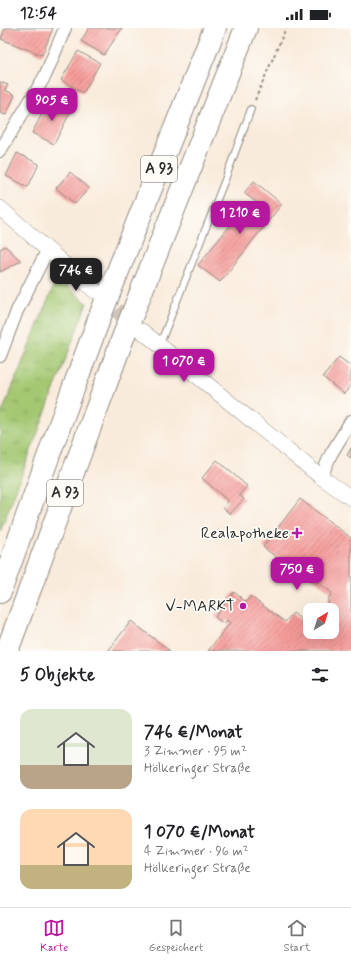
<!DOCTYPE html>
<html lang="de">
<head>
<meta charset="utf-8">
<style>
	:root { --surface:#fff; --page:#f2f2f2; --text:#202124; --muted:#757577; --line:#e0e0e0; --accent:#b5179e }
	body { margin:0; font-family:Mynerve,sans-serif; background:var(--page); color:var(--text); height:100vh; display:flex; flex-direction:column; font-size:15px; white-space:nowrap }
	* { box-sizing:border-box; margin:0 }
	p { font-size:13px; color:var(--muted) }
	.icon { flex:none; width:22px; height:22px; fill:none; stroke:currentColor; stroke-width:2; stroke-linecap:round; stroke-linejoin:round }
	.map { position:relative; height:623px; overflow:hidden }
	.panel { display:flex; flex-direction:column; background:var(--surface); flex:1 }
	.panel>* { flex:none }
	.needle { width:26px; rotate:38deg }
	.fabs { position:absolute; left:303px; top:575px; display:grid; gap:8px }
	.fabs a { display:grid; place-items:center; width:36px; height:36px; border-radius:8px; background:var(--surface); box-shadow:0 4px 16px #0002; font-size:20px }
	.price { position:absolute; translate:-50% -34px; padding:0 9px; border-radius:8px; background:var(--accent); color:#fff; font-size:13px; line-height:26px; filter:drop-shadow(0 1px 2px #0008) }
	.price::after { content:''; position:absolute; left:50%; top:24px; width:12px; height:9px; margin-left:-6px; background:inherit; clip-path:polygon(0 0,100% 0,50% 100%) }
	.price.active { background:#222; color:#fff }
	ul { padding:0; list-style:none }
	li { display:flex; align-items:center; gap:12px; height:100px; padding:0 20px }
	li span { display:grid; place-items:center; flex:none; width:112px; height:80px; border-radius:12px; color:#555 }
	li>.icon { margin-inline-start:auto }
	span .icon { width:48px; height:48px; fill:#fffc; stroke-width:1 }
	li b { font-size:17px }
	h2 { display:flex; justify-content:space-between; align-items:center; height:48px; padding:0 20px; font-size:17px }
	.status { display:flex; justify-content:space-between; align-items:center; height:28px; padding:0 20px; background:var(--surface); direction:ltr }
	.status svg { height:11px; fill:currentColor }
	.tabs { display:flex; justify-content:space-around; align-items:center; height:56px; border-top:1px solid var(--line); background:var(--surface); font-size:11px; color:var(--muted) }
	.tabs a { display:grid; justify-items:center; gap:2px }
	.tabs .active { color:var(--accent) }
	.map>svg:first-child { display:block }
</style>
</head>
<body>
<div class="status"><b>12:54</b><svg viewBox="0 0 49 12"><path d="M0 12V9h3v3zM5 12V6h3v6zM10 12V3h3v9zM15 12V0h3v12zM26 1h20v11H26zM47 4h2v5h-2z"/></svg></div>
<div class="map">
<svg width="351" height="623" viewBox="0 0 351 623">
	<defs>
		<pattern id="grass-tufts" width="24" height="20" patternUnits="userSpaceOnUse"><rect width="24" height="20" fill="#a4c872"/><path d="M3 7l-1-3M5 7V3M7 7l1-3M15 17l-1-3M17 17v-4M19 17l1-3" fill="none" stroke="#86a35e"/></pattern>
		<pattern id="building-hatch" width="6" height="6" patternUnits="userSpaceOnUse"><rect width="6" height="6" fill="#f69c9a"/><path d="M-1 1l2-2M0 6l6-6M5 7l2-2" fill="none" stroke="#c77f7e"/></pattern>
	</defs>
	<rect width="100%" height="100%" fill="#fdfcf7"/>
	<filter id="ink" filterUnits="userSpaceOnUse"><feTurbulence type="fractalNoise" baseFrequency=".025" numOctaves="2"/><feDisplacementMap in="SourceGraphic" scale="8" xChannelSelector="R" yChannelSelector="G"/><feConvolveMatrix kernelMatrix="1 2 1 2 8 2 1 2 1" color-interpolation-filters="sRGB"/></filter>
	<filter id="wash" filterUnits="userSpaceOnUse"><feTurbulence type="fractalNoise" baseFrequency=".012" numOctaves="4" result="noise"/><feDisplacementMap in="SourceGraphic" scale="16" xChannelSelector="R" yChannelSelector="G"/><feGaussianBlur stdDeviation="0.9" result="paint"/><feColorMatrix in="noise" values="0 0 0 0 0 0 0 0 0 0 0 0 0 0 0 0 0 1.4 0 .05"/><feComposite in="paint" operator="in"/></filter>
	<g filter="url(#wash)">
		<rect width="100%" height="100%" fill="#f9ebdb"/>
		<polygon fill="url(#grass-tufts)" stroke="#687a4e" points="57,250 87,275 0,504 0,389"/>
		<g id="blocks">
			<g fill="url(#building-hatch)">
				<polygon points="5,0 53,0 42,27 1,11"/>
				<polygon points="89,0 122,0 104,27 81,13"/>
				<polygon points="78,23 100,35 83,65 61,52"/>
				<polygon points="0,54 8,57 5,62 15,67 6,87 0,85"/>
				<polygon points="50,71 71,83 54,116 32,105"/>
				<polygon points="17,125 39,136 28,159 6,148"/>
				<polygon points="70,144 89,160 75,176 56,160"/>
				<polygon points="254,153 282,176 220,254 198,237 233,194 242,201 260,177 244,165"/>
				<polygon points="5,218 21,233 0,244 0,221"/>
				<polygon points="339,329 351,338 351,357 344,366 323,349"/>
				<polygon points="351,420 351,430 347,427"/>
				<polygon points="217,432 247,458 239,467 244,471 230,486 223,480 228,473 202,450"/>
				<polygon points="300,471 351,510 351,623 208,623 230,595 227,592 224,596 215,589 234,564 246,574 250,568 285,594 293,585 308,597 310,597 310,604 332,604 332,582 329,582 328,571 332,565 292,534 289,539 263,519"/>
				<polygon points="131,593 170,623 108,623"/>
			</g>
		</g>
	</g>
	<g filter="url(#ink)">
		<use href="#blocks" fill-opacity="0" stroke="#928b83" stroke-width="1"/>
		<g fill="none" stroke-linecap="round" stroke-linejoin="round">
			<polyline stroke="#d0c5b8" stroke-width="15" stroke-dasharray="15 8" stroke-linecap="butt" points="99,267 135,298"/>
			<defs>
				<polyline id="service" points="160,316 226,149 251,81"/>
				<g id="minor">
					<polyline points="0,123 45,48 65,0"/>
					<polyline points="0,328 17,283 48,221"/>
					<polyline points="321,449 331,426 351,393"/>
				</g>
				<g id="tertiary">
					<polyline points="0,180 95,263"/>
					<polyline points="142,303 321,449 351,470"/>
				</g>
				<g id="motorway">
					<polyline points="0,564 52,418 102,283 215,0"/>
					<polyline points="7,623 124,307 246,0"/>
				</g>
			</defs>
			<use href="#service" stroke="#928b83" stroke-width="8"/>
			<use href="#minor" stroke="#928b83" stroke-width="14"/>
			<use href="#tertiary" stroke="#928b83" stroke-width="16"/>
			<use href="#motorway" stroke="#928b83" stroke-width="24"/>
			<polyline stroke="#928b83" stroke-width="2" stroke-dasharray="3 3" stroke-linecap="butt" points="255,72 286,0"/>
			<use href="#service" stroke="#fff" stroke-width="6"/>
			<use href="#minor" stroke="#fff" stroke-width="12"/>
			<use href="#tertiary" stroke="#fff" stroke-width="15"/>
			<use href="#motorway" stroke="#fff" stroke-width="22"/>
		</g>
	</g>
	<g fill="#b5179e" stroke="#fdfcf7" stroke-width="1.5">
		<path d="M295 499h4v4h4v4h-4v4h-4v-4h-4v-4h4z"/>
		<circle cx="243" cy="578" r="4"/>
	</g>
	<g text-anchor="middle" dominant-baseline="central" stroke-width="3.5" stroke-linejoin="round" paint-order="stroke">
		<g fill="#fdfcf7" stroke="#6a6a68" stroke-width="1">
			<rect x="141" y="128" width="36" height="26" rx="3"/>
			<rect x="47" y="452" width="36" height="26" rx="3"/>
		</g>
		<g font-size="15" font-weight="bold" fill="#2b2b2b">
			<text x="159" y="141">A 93</text>
			<text x="65" y="465">A 93</text>
		</g>
		<g font-size="16" fill="#2b2b2b" stroke="#fdfcf7" text-anchor="end">
			<text x="289" y="505">Realapotheke</text>
			<text x="235" y="578">V-MARKT</text>
		</g>
	</g>
</svg>
<div class="fabs">
<a><svg class="needle" viewBox="-14 -14 28 28"><path d="M0-13l5 13h-10z" fill="#e53935"/><path d="M0 13l5-13h-10z" fill="#757577"/></svg></a>
</div>
<b class="price" style="left:52px;top:94px">905 €</b>
<b class="price" style="left:240px;top:207px">1 210 €</b>
<b class="price active" style="left:76px;top:264px">746 €</b>
<b class="price" style="left:184px;top:355px">1 070 €</b>
<b class="price" style="left:297px;top:563px">750 €</b>
</div>
<section class="panel">
<h2>5 Objekte<svg class="icon" aria-label="filters" viewBox="0 0 24 24"><path d="M4 7h16M4 17h16"/><circle cx="9" cy="7" r="2"/><circle cx="15" cy="17" r="2"/></svg></h2>
<ul>
<li><span style="background:linear-gradient(#dfe7d0 70%,#b9a48a 0)"><svg class="icon" aria-label="home" viewBox="0 0 24 24"><path d="M3 11l9-7 9 7M6 9v11h12V9"/></svg></span><div><b>746 €/Monat</b><p>3 Zimmer · 95 m²</p><p>Hölkeringer Straße</p></div></li>
<li><span style="background:linear-gradient(#ffd9b3 70%,#c2b280 0)"><svg class="icon" aria-label="home" viewBox="0 0 24 24"><path d="M3 11l9-7 9 7M6 9v11h12V9"/></svg></span><div><b>1 070 €/Monat</b><p>4 Zimmer · 96 m²</p><p>Hölkeringer Straße</p></div></li>
</ul>
</section>
<nav class="tabs">
<a class="active"><svg class="icon" aria-label="map" viewBox="0 0 24 24"><path d="M3 6l6-2 6 2 6-2v14l-6 2-6-2-6 2zM9 4v14M15 6v14"/></svg>Karte</a>
<a><svg class="icon" aria-label="saved" viewBox="0 0 24 24"><path d="M7 4h10v16l-5-4-5 4z"/></svg>Gespeichert</a>
<a><svg class="icon" aria-label="home" viewBox="0 0 24 24"><path d="M3 11l9-7 9 7M6 9v11h12V9"/></svg>Start</a>
</nav>
</body>
</html>
